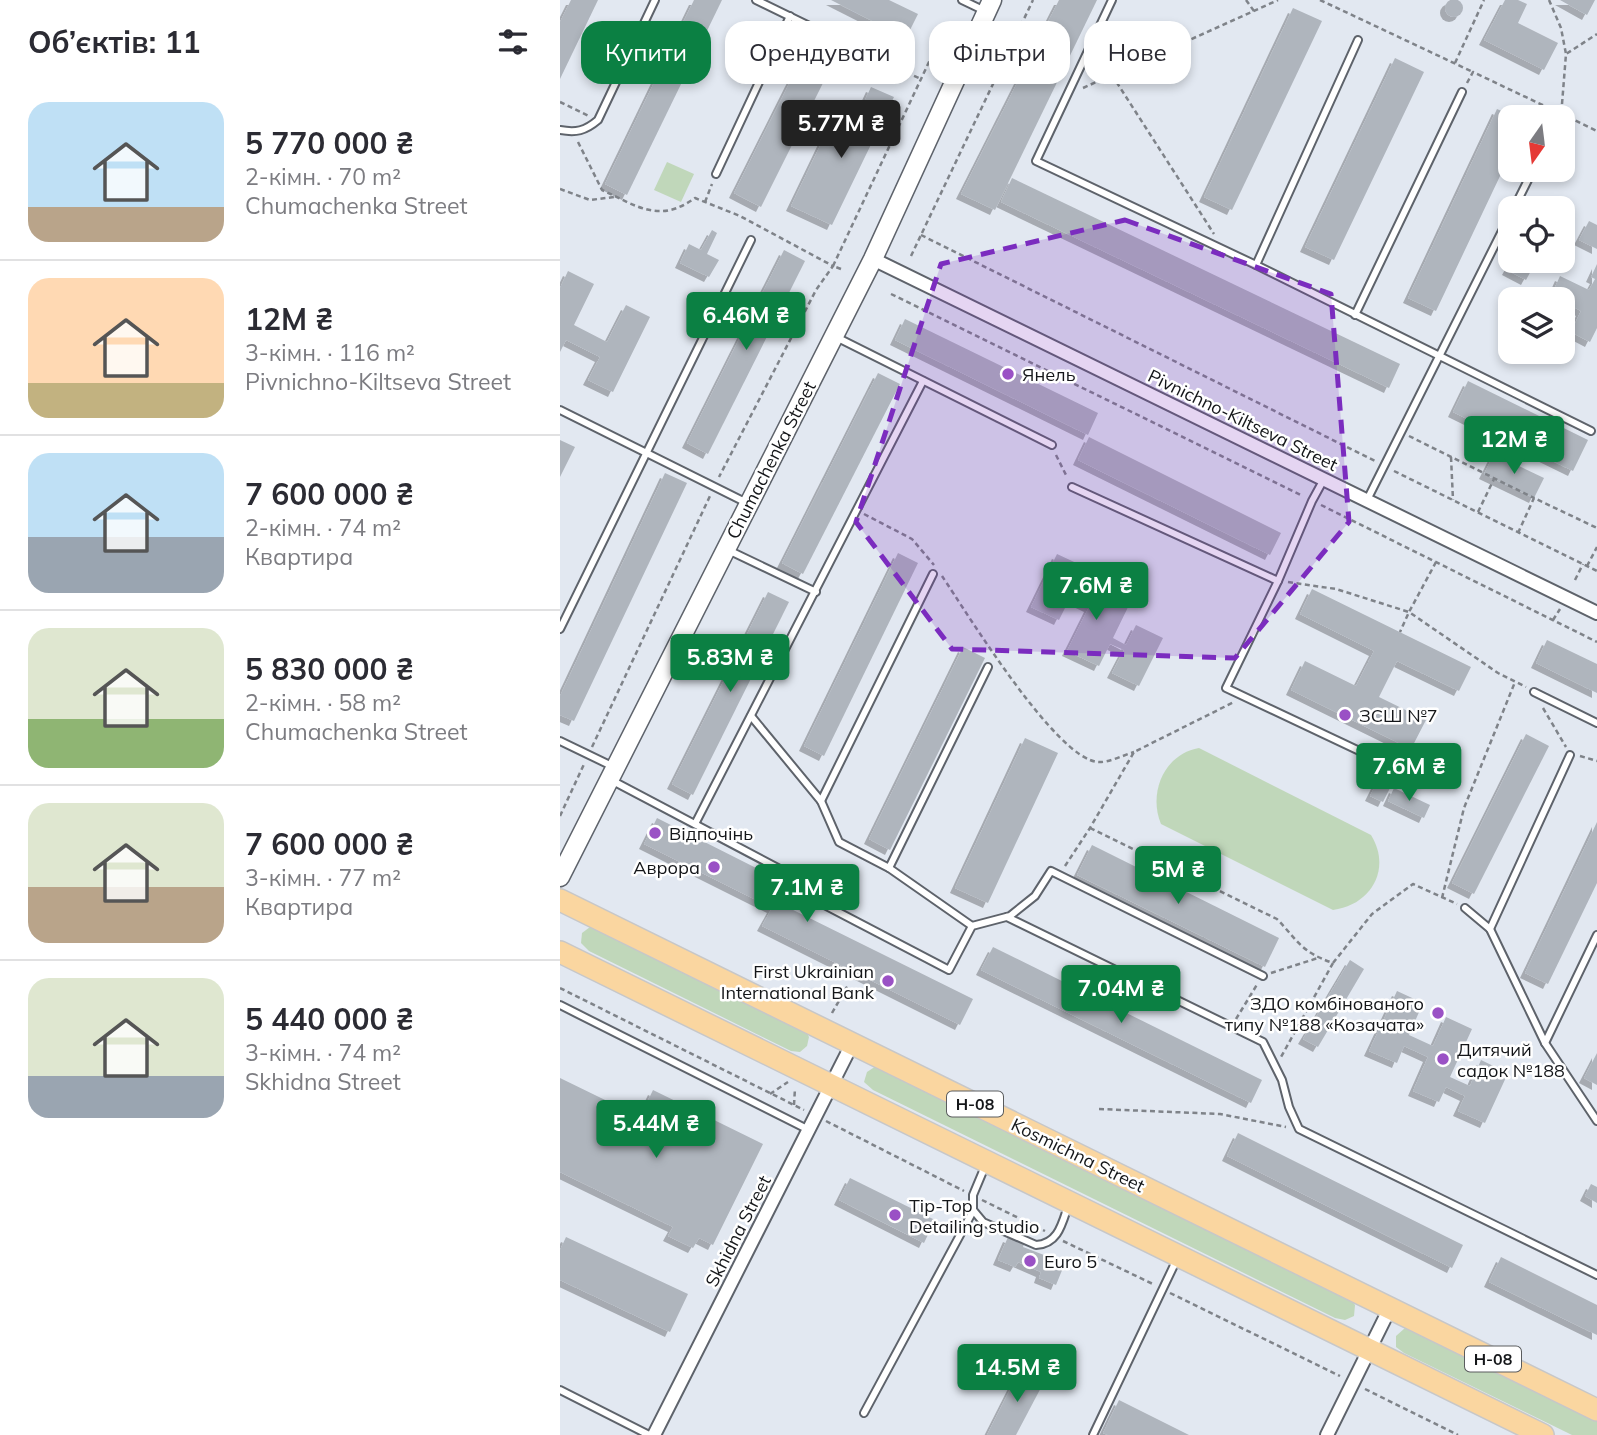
<!DOCTYPE html>
<html lang="uk">
<head>
<meta charset="utf-8">
<style>
	:root { --surface:#fff; --page:#f7f7f7; --text:#2b2b33; --muted:#7c7c81; --line:#e1e1e2; --accent:#0b8043 }
	body { margin:0; font-family:Mulish,sans-serif; background:var(--page); color:var(--text); height:100vh; display:flex; flex-direction:column; font-size:26px; white-space:nowrap }
	* { box-sizing:border-box; margin:0 }
	p { font-size:23px; color:var(--muted) }
	.icon { flex:none; width:38px; height:38px; fill:none; stroke:currentColor; stroke-width:2; stroke-linecap:round; stroke-linejoin:round }
	.map { position:relative; flex:1; overflow:hidden }
	.panel { display:flex; flex-direction:column; background:var(--surface); width:560px }
	.panel>* { flex:none }
	.banner { position:absolute; left:21px; top:21px; width:665px; height:63px; display:flex; gap:14px }
	.needle { width:46px; rotate:194deg }
	.buttons { position:absolute; left:938px; top:105px; display:grid; gap:14px }
	.buttons a { display:grid; place-items:center; width:77px; height:77px; border-radius:14px; background:var(--surface); box-shadow:0 4px 10px #0003; font-size:35px }
	.price { position:absolute; translate:-50% -60px; padding:0 16px; border-radius:7px; background:var(--accent); color:#fff; font-size:23px; line-height:46px; filter:drop-shadow(0 2px 4px #0008) }
	.price::after { content:''; position:absolute; left:50%; top:42px; width:21px; height:16px; margin-left:-10px; background:inherit; clip-path:polygon(0 0,100% 0,50% 100%) }
	.price.active { background:#222; color:#fff }
	ul { padding:0; list-style:none }
	li { display:flex; align-items:center; gap:21px; height:175px; padding:0 28px }
	li+li { border-top:2px solid var(--line) }
	li span { display:grid; place-items:center; flex:none; width:196px; height:140px; border-radius:21px; color:#555 }
	li>.icon { margin-inline-start:auto }
	span .icon { width:84px; height:84px; fill:#fffc; stroke-width:1 }
	li b { font-size:30px }
	h2 { display:flex; justify-content:space-between; align-items:center; height:84px; padding:0 28px; font-size:30px }
	.pill { padding:0 24px; border-radius:21px; background:var(--surface); box-shadow:0 4px 10px #0003; font-size:24px; line-height:63px }
	.pill.active { background:var(--accent); color:#fff }
	main { display:flex; flex:1; min-height:0 }
	.map>svg:first-child { display:block }
</style>
</head>
<body>
<main>
<section class="panel">
<h2>Об’єктів: 11<svg class="icon" aria-label="filters" viewBox="0 0 24 24"><path d="M4 7h16M4 17h16"/><circle cx="9" cy="7" r="2"/><circle cx="15" cy="17" r="2"/></svg></h2>
<ul>
<li><span style="background:linear-gradient(#bfe0f5 75%,#b9a48a 0)"><svg class="icon" aria-label="home" viewBox="0 0 24 24"><path d="M3 11l9-7 9 7M6 9v11h12V9"/></svg></span><div><b>5 770 000 ₴</b><p>2-кімн. · 70 m²</p><p>Chumachenka Street</p></div></li>
<li><span style="background:linear-gradient(#ffd9b3 75%,#c2b280 0)"><svg class="icon" aria-label="home" viewBox="0 0 24 24"><path d="M3 11l9-7 9 7M6 9v11h12V9"/></svg></span><div><b>12M ₴</b><p>3-кімн. · 116 m²</p><p>Pivnichno-Kiltseva Street</p></div></li>
<li><span style="background:linear-gradient(#bfe0f5 60%,#9aa5b1 0)"><svg class="icon" aria-label="home" viewBox="0 0 24 24"><path d="M3 11l9-7 9 7M6 9v11h12V9"/></svg></span><div><b>7 600 000 ₴</b><p>2-кімн. · 74 m²</p><p>Квартира</p></div></li>
<li><span style="background:linear-gradient(#dfe7d0 65%,#8fb573 0)"><svg class="icon" aria-label="home" viewBox="0 0 24 24"><path d="M3 11l9-7 9 7M6 9v11h12V9"/></svg></span><div><b>5 830 000 ₴</b><p>2-кімн. · 58 m²</p><p>Chumachenka Street</p></div></li>
<li><span style="background:linear-gradient(#dfe7d0 60%,#b9a48a 0)"><svg class="icon" aria-label="home" viewBox="0 0 24 24"><path d="M3 11l9-7 9 7M6 9v11h12V9"/></svg></span><div><b>7 600 000 ₴</b><p>3-кімн. · 77 m²</p><p>Квартира</p></div></li>
<li><span style="background:linear-gradient(#dfe7d0 70%,#9aa5b1 0)"><svg class="icon" aria-label="home" viewBox="0 0 24 24"><path d="M3 11l9-7 9 7M6 9v11h12V9"/></svg></span><div><b>5 440 000 ₴</b><p>3-кімн. · 74 m²</p><p>Skhidna Street</p></div></li>
</ul>
</section>
<div class="map">
<svg width="1037" height="1435" viewBox="0 0 1037 1435">
	<defs>
		<filter id="shadow"><feDropShadow dx="-5" dy="5" stdDeviation="0" flood-color="#0004"/></filter>
	</defs>
	<rect width="100%" height="100%" fill="#e2e8f1"/>
	<g fill="#c0d7ba">
		<polygon points="107,162 134,174 121,202 94,190"/>
		<path d="M639 748 811 835C832 869 811 905 773 910L601 824C588 793 604 754 639 748Z"/>
		<polygon points="30,927 40,929 244,1028 249,1037 247,1046 240,1052 231,1051 29,951 21,943 22,933"/>
		<polygon points="316,1066 789,1297 795,1305 794,1316 785,1320 775,1318 313,1090 304,1082 307,1072"/>
		<polygon points="845,1328 856,1330 1037,1419 1037,1435 1012,1435 844,1353 836,1347 836,1336"/>
	</g>
	<g fill="#afb5bd" filter="url(#shadow)">
		<circle cx="894" cy="8" r="9"/>
		<polygon points="11,0 38,0 0,79 0,22"/>
		<polygon points="134,0 162,0 67,195 45,184"/>
		<polygon points="271,0 329,0 358,14 346,38"/>
		<polygon points="499,0 537,0 435,210 401,194"/>
		<polygon points="945,0 958,0 967,4 958,23 998,43 984,70 924,40"/>
		<polygon points="1000,0 1035,0 1027,15"/>
		<polygon points="733,8 762,21 672,210 644,197"/>
		<polygon points="247,48 274,61 201,207 174,193"/>
		<polygon points="835,58 864,72 774,260 745,247"/>
		<polygon points="311,87 334,97 272,225 231,206 271,123 290,132"/>
		<polygon points="937,109 955,117 950,117 950,155 876,311 848,298"/>
		<polygon points="452,178 840,364 829,388 441,202"/>
		<polygon points="1029,221 1037,225 1037,249 1019,240"/>
		<polygon points="152,230 157,233 147,254 159,260 149,277 120,263 129,244 141,250"/>
		<polygon points="224,250 245,261 148,454 127,443"/>
		<polygon points="952,261 972,269 966,280 947,270"/>
		<polygon points="1037,264 1037,328 1030,342 1011,332 1021,311 1003,301 1003,299 991,296 1000,276 1029,290 1035,279 1031,277"/>
		<polygon points="8,271 34,284 14,325 47,342 66,305 90,317 53,392 28,380 40,357 6,340 0,352 0,288"/>
		<polygon points="345,319 538,413 528,435 335,340"/>
		<polygon points="318,373 340,384 243,574 222,563"/>
		<polygon points="908,381 1028,440 1013,471 893,412"/>
		<polygon points="529,437 721,533 710,555 518,460"/>
		<polygon points="0,440 15,447 0,477"/>
		<polygon points="934,454 984,478 974,498 924,474"/>
		<polygon points="105,473 127,483 14,721 0,715 0,696"/>
		<polygon points="338,553 358,563 264,756 244,746"/>
		<polygon points="497,554 525,567 514,590 533,599 538,588 570,603 553,638 566,645 576,625 603,638 579,686 552,673 564,650 550,644 539,666 507,651 529,607 510,598 499,620 471,607"/>
		<polygon points="752,589 911,667 899,691 837,661 819,697 866,720 851,749 731,690 745,661 796,686 814,651 740,614"/>
		<polygon points="208,592 229,602 133,795 112,784"/>
		<polygon points="987,640 1037,664 1037,693 976,663"/>
		<polygon points="403,647 425,658 330,850 309,839"/>
		<polygon points="966,734 989,746 914,894 892,883"/>
		<polygon points="465,738 498,753 428,903 395,888"/>
		<polygon points="819,778 832,784 823,802 810,796"/>
		<polygon points="834,788 870,805 864,818 828,801"/>
		<polygon points="97,818 224,882 215,901 413,999 400,1025 202,926 212,908 84,844"/>
		<polygon points="1037,822 1037,883 988,984 965,973"/>
		<polygon points="532,845 719,938 705,967 517,875"/>
		<polygon points="433,947 702,1080 691,1103 421,970"/>
		<polygon points="790,960 804,969 758,1047 743,1039"/>
		<polygon points="837,991 863,1003 849,1035 873,1046 886,1017 912,1029 890,1077 910,1086 921,1060 948,1073 925,1123 898,1111 905,1096 886,1087 879,1102 853,1091 868,1057 844,1046 837,1063 809,1051"/>
		<polygon points="1037,1053 1037,1085 1024,1078"/>
		<polygon points="0,1078 80,1117 93,1090 203,1144 153,1245 139,1238 133,1248 108,1236 113,1227 0,1172"/>
		<polygon points="678,1133 903,1245 892,1268 667,1156"/>
		<polygon points="290,1178 375,1220 364,1243 279,1200"/>
		<polygon points="1031,1184 1037,1187 1037,1203 1025,1196"/>
		<polygon points="6,1237 128,1294 110,1332 0,1280 0,1250"/>
		<polygon points="448,1237 464,1244 463,1247 505,1263 496,1285 479,1278 481,1272 458,1262 455,1267 438,1260"/>
		<polygon points="941,1257 1037,1305 1037,1335 929,1282"/>
		<polygon points="461,1368 485,1380 456,1435 427,1435"/>
		<polygon points="559,1400 629,1435 548,1435 543,1433"/>
	</g>
	<g fill="none" stroke-linecap="round" stroke-linejoin="round">
		<defs>
			<g id="lane">
				<polyline points="196,0 313,57"/>
				<polyline points="402,0 425,11"/>
				<polyline points="552,0 476,161 696,265 1031,431"/>
				<polyline points="999,117 1001,114"/>
				<path d="M0 130C16 133 25 131 38 120L95 0"/>
				<polyline points="156,174 230,16"/>
				<polyline points="954,208 973,170"/>
				<polyline points="696,265 798,40"/>
				<polyline points="795,315 902,92"/>
				<polyline points="276,337 492,445"/>
				<polyline points="0,410 187,503"/>
				<polyline points="512,487 718,581 752,501 764,479"/>
				<polyline points="807,500 950,215"/>
				<polyline points="168,550 256,592"/>
				<polyline points="718,581 666,688 846,773"/>
				<polyline points="0,629 191,240"/>
				<polyline points="974,692 1037,723"/>
				<polyline points="191,716 261,801 373,574"/>
				<polyline points="0,741 54,767"/>
				<polyline points="51,780 250,885 257,901 389,970 412,926 450,916 475,896 491,871 703,976"/>
				<polyline points="261,801 279,842 329,868 428,667"/>
				<polyline points="135,824 363,381"/>
				<polyline points="329,868 412,926"/>
				<polyline points="905,908 930,929 985,1043 1037,1121"/>
				<polyline points="447,917 703,1042 722,1080 729,1107 739,1129 1037,1275"/>
				<polyline points="930,929 1010,755"/>
				<polyline points="0,1005 249,1130"/>
				<polyline points="985,1043 1037,935"/>
				<path d="M413 1210 423 1222 476 1245C498 1244 502 1224 508 1206"/>
				<polyline points="0,1390 89,1435"/>
				<polyline points="304,1413 413,1211 413,1195 426,1164"/>
				<polyline points="533,1435 617,1259"/>
			</g>
			<g id="street">
				<polyline points="313,259 1037,613"/>
				<polyline points="94,1435 292,1044"/>
				<polyline points="767,1435 830,1308"/>
			</g>
			<polyline id="secondary" points="0,877 313,259 432,0"/>
			<g id="primary">
				<polyline points="0,900 1037,1410"/>
				<polyline points="0,952 983,1435"/>
			</g>
		</defs>
		<use href="#lane" stroke="#5e636b" stroke-width="10"/>
		<use href="#street" stroke="#5e636b" stroke-width="16"/>
		<use href="#secondary" stroke="#5e636b" stroke-width="21"/>
		<use href="#primary" stroke="#c7c7c8" stroke-width="24"/>
		<g stroke="#7f8389" stroke-width="2.5" stroke-dasharray="5 3.5" stroke-linecap="butt">
			<polyline points="686,0 694,11"/>
			<polyline points="760,0 913,72"/>
			<polyline points="989,0 1001,28 1006,54"/>
			<polyline points="323,62 361,79"/>
			<polyline points="895,63 924,0"/>
			<polyline points="552,75 654,234"/>
			<polyline points="907,83 913,72 993,110"/>
			<polyline points="523,88 718,0"/>
			<polyline points="0,102 29,116"/>
			<polyline points="1002,104 1006,54 1037,34"/>
			<polyline points="1008,117 1037,131"/>
			<path d="M18 142 42 190C77 206 99 224 135 198L180 216 273 266 256 290 159 477"/>
			<polyline points="0,189 30,200 54,197"/>
			<polyline points="145,202 152,184"/>
			<polyline points="361,235 815,461"/>
			<polyline points="351,256 473,0"/>
			<polyline points="281,269 273,266 377,45 398,22"/>
			<polyline points="331,294 743,496"/>
			<polyline points="849,436 974,498"/>
			<polyline points="496,455 507,477"/>
			<polyline points="891,457 893,500"/>
			<polyline points="834,471 1037,571"/>
			<polyline points="761,505 1037,642"/>
			<polyline points="918,512 934,479"/>
			<polyline points="304,514 352,539 374,565"/>
			<polyline points="958,533 974,498 1037,528"/>
			<polyline points="876,562 849,612 938,673 966,687"/>
			<polyline points="1027,566 1037,547"/>
			<path d="M382 576C407 613 496 759 538 762 548 763 564 755 574 752"/>
			<polyline points="1015,580 1023,564"/>
			<polyline points="728,582 776,589 849,612 840,632"/>
			<polyline points="993,620 1000,609"/>
			<polyline points="983,708 1006,747"/>
			<polyline points="32,747 150,496"/>
			<polyline points="1020,756 1037,761"/>
			<polyline points="0,816 25,762"/>
			<path d="M530 828 717 919C739 942 741 952 773 963L721 1057"/>
			<polyline points="505,866 530,828 574,752 674,702"/>
			<polyline points="882,898 904,808 955,682"/>
			<polyline points="773,963 812,914 853,884 897,904"/>
			<polyline points="711,973 758,958"/>
			<polyline points="0,988 244,1110"/>
			<polyline points="272,1013 288,985"/>
			<polyline points="676,1019 698,983"/>
			<polyline points="210,1094 228,1082"/>
			<polyline points="234,1105 235,1088"/>
			<polyline points="539,1109 660,1114 726,1127"/>
			<polyline points="266,1121 404,1191"/>
			<polyline points="422,1200 485,1231"/>
			<polyline points="503,1241 595,1285"/>
			<polyline points="610,1293 780,1376"/>
			<polyline points="805,1389 898,1435"/>
		</g>
		<use href="#lane" stroke="#fff" stroke-width="6"/>
		<use href="#street" stroke="#fff" stroke-width="12"/>
		<use href="#secondary" stroke="#fff" stroke-width="18"/>
		<use href="#primary" stroke="#fad6a0" stroke-width="21"/>
	</g>
	<path fill="#7b2cbf" fill-opacity="0.2" stroke="#7b2cbf" stroke-width="5" stroke-dasharray="14 9" stroke-linejoin="round" d="M565 220 771 294 789 522 675 658 392 649 296 522 381 264Z"/>
	<g fill="#9a51c5" stroke="#fff" stroke-width="2.5">
		<circle cx="448" cy="374" r="7"/>
		<circle cx="785" cy="715" r="7"/>
		<circle cx="95" cy="833" r="7"/>
		<circle cx="154" cy="867" r="7"/>
		<circle cx="328" cy="981" r="7"/>
		<circle cx="878" cy="1013" r="7"/>
		<circle cx="883" cy="1059" r="7"/>
		<circle cx="335" cy="1215" r="7"/>
		<circle cx="470" cy="1261" r="7"/>
	</g>
	<g text-anchor="middle" dominant-baseline="central" stroke-width="5" stroke-linejoin="round" paint-order="stroke">
		<g fill="#fff" stroke="#5a5c5e" stroke-width="2">
			<rect x="387" y="1091.5" width="56" height="25" rx="5"/>
			<rect x="905" y="1346.5" width="56" height="25" rx="5"/>
		</g>
		<g font-size="16" font-weight="bold" fill="#141619">
			<text x="415" y="1104">Н-08</text>
			<text x="933" y="1359">Н-08</text>
		</g>
		<g font-size="18" fill="#141619" stroke="#fff" text-anchor="start">
			<text x="462" y="374">Янель</text>
			<text x="799" y="715">ЗСШ №7</text>
			<text x="109" y="833">Відпочінь</text>
			<text x="140" y="867" text-anchor="end">Аврора</text>
			<text x="314" y="971" text-anchor="end">First Ukrainian<tspan x="314" dy="21">International Bank</tspan></text>
			<text x="864" y="1003" text-anchor="end">ЗДО комбінованого<tspan x="864" dy="21">типу №188 «Козачата»</tspan></text>
			<text x="897" y="1049">Дитячий<tspan x="897" dy="21">садок №188</tspan></text>
			<text x="349" y="1205">Tip-Top<tspan x="349" dy="21">Detailing studio</tspan></text>
			<text x="484" y="1261">Euro 5</text>
		</g>
		<g font-size="18" fill="#141619" stroke="#fff">
			<text transform="translate(683 420) rotate(26)">Pivnichno-Kiltseva Street</text>
			<text transform="translate(211 460) rotate(-63)">Chumachenka Street</text>
			<text transform="translate(518 1155) rotate(26)">Kosmichna Street</text>
			<text transform="translate(178 1231) rotate(-63)">Skhidna Street</text>
		</g>
	</g>
</svg>
<div class="buttons">
<a><svg class="needle" viewBox="-14 -14 28 28"><path d="M0-13l5 13h-10z" fill="#e53935"/><path d="M0 13l5-13h-10z" fill="#7c7c81"/></svg></a>
<a><svg class="icon" aria-label="locate" viewBox="0 0 24 24"><circle cx="12" cy="12" r="6"/><path d="M12 2v4M12 18v4M2 12h4M18 12h4"/></svg></a>
<a><svg class="icon" aria-label="layers" viewBox="0 0 24 24"><path d="M12 4l9 5-9 5-9-5zM3 14l9 5 9-5"/></svg></a>
</div>
<b class="price active" style="left:281px;top:160px">5.77M ₴</b>
<b class="price" style="left:186px;top:352px">6.46M ₴</b>
<b class="price" style="left:954px;top:476px">12M ₴</b>
<b class="price" style="left:536px;top:622px">7.6M ₴</b>
<b class="price" style="left:170px;top:694px">5.83M ₴</b>
<b class="price" style="left:849px;top:803px">7.6M ₴</b>
<b class="price" style="left:618px;top:906px">5M ₴</b>
<b class="price" style="left:247px;top:924px">7.1M ₴</b>
<b class="price" style="left:561px;top:1025px">7.04M ₴</b>
<b class="price" style="left:96px;top:1160px">5.44M ₴</b>
<b class="price" style="left:457px;top:1404px">14.5M ₴</b>
<div class="banner">
<a class="pill active">Купити</a>
<a class="pill">Орендувати</a>
<a class="pill">Фільтри</a>
<a class="pill">Нове</a>
</div>
</div>
</main>
</body>
</html>
